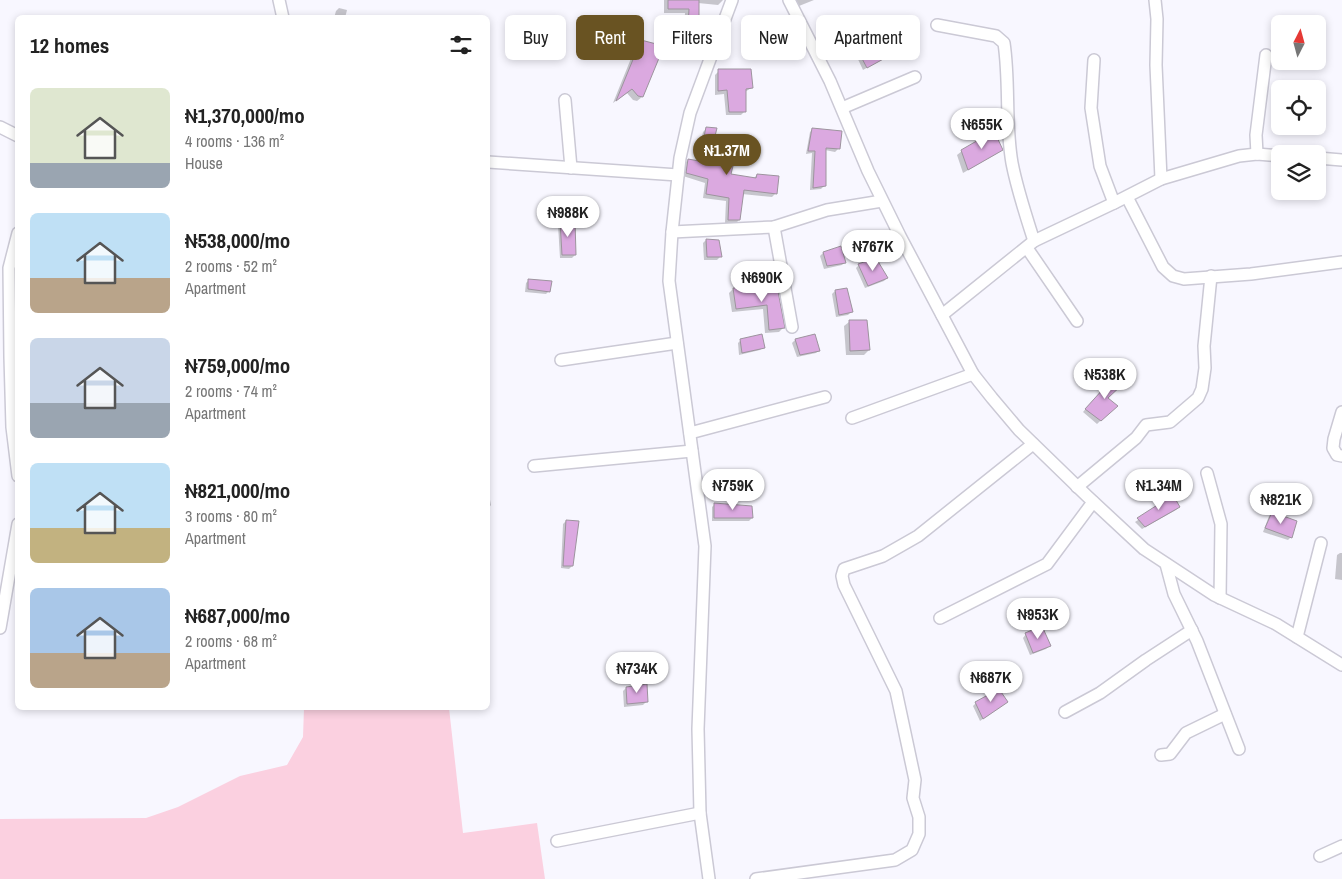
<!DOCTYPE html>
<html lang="en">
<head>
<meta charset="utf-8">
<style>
	:root { --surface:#fff; --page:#f2f2f2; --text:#222; --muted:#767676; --accent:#695322 }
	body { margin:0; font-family:"Archivo Narrow",sans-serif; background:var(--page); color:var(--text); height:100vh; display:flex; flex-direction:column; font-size:19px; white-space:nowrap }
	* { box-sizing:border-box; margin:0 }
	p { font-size:16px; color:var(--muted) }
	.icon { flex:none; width:28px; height:28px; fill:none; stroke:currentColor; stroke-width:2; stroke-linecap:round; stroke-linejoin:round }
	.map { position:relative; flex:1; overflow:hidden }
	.drawer { position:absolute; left:15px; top:15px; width:475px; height:695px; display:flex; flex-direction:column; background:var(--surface); border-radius:8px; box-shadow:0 2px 8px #0003 }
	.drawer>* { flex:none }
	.banner { position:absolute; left:505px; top:15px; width:475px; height:45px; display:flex; gap:10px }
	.needle { width:32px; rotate:6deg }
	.fabs { position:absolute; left:1271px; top:15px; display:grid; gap:10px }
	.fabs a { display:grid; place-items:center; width:55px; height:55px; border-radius:8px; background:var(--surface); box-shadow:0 2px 8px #0003; font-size:25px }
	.price { position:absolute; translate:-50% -42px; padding:0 11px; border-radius:18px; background:#fff; color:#222; font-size:16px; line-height:32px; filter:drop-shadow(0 1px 2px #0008) }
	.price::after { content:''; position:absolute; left:50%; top:30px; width:15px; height:11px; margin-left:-8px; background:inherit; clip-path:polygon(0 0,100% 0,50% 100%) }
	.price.on { background:var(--accent); color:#fff }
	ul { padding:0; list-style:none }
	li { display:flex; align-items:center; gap:15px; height:125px; padding:0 15px }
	li span { display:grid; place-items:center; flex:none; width:140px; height:100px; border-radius:8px; color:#555 }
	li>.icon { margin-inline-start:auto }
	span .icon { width:60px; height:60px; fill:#fffc; stroke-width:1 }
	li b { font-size:21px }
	h2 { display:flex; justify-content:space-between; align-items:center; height:60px; padding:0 15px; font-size:21px }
	.chip { padding:0 18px; border-radius:8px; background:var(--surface); box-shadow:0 2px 8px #0003; font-size:18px; line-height:45px }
	.chip.on { background:var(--accent); color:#fff }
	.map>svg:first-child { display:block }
</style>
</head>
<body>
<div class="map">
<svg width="1342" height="879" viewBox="0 0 1342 879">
	<rect width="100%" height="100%" fill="#f8f7ff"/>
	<polygon fill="#fbd0e0" points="304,708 449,708 463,833 537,823 545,879 0,879 0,819 146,818 178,807 240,776 287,765 303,737"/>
	<g fill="#0003">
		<polygon points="664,0 723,0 718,5 698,3 698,18 712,28 708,33 684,31 685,13 664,13"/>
		<polygon points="796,0 814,0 799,6"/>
		<polygon points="339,8 347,10 345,18 334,18 336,11"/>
		<polygon points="641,41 642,97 637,101 633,100 627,93 613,103 636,46"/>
		<polygon points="859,52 886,57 863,70 856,55"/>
		<polygon points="719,71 751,88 745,92 745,111 741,115 726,115 724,94 715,95 715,75"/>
		<polygon points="707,128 711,149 730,175 754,178 757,175 776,193 772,197 742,194 739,220 736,223 725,223 726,201 703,198 705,183 683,176 684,164 688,160 697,162 703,132"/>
		<polygon points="813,129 838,149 835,152 825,150 825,185 821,189 810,190 812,153 806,154 810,132"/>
		<polygon points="1001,150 996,154 963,173 957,155 962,151"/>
		<polygon points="561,222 575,255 572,258 560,258 558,225"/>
		<polygon points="706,240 718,241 720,257 717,260 704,260 703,243"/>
		<polygon points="823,253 845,262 842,265 824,269 820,256"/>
		<polygon points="859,265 887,278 884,281 865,288 856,268"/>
		<polygon points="529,280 549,291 546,294 525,292 526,283"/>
		<polygon points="776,287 783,328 779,332 765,333 763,309 732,312 729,293 733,289"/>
		<polygon points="835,291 851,312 848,315 836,317 832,294"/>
		<polygon points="849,322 869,350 864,355 846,355 844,326"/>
		<polygon points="741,340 763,347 760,350 739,355 738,343"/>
		<polygon points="795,340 819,350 816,353 797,357 792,343"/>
		<polygon points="1116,377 1106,398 1116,406 1097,424 1083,412 1101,391"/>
		<polygon points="488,411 490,425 488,427"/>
		<polygon points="488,489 491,505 488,509"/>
		<polygon points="1173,497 1179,507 1176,510 1142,529 1135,522"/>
		<polygon points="715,504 750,507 752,518 749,521 712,521 712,507"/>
		<polygon points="1272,513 1291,537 1288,540 1263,532 1269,516"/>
		<polygon points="566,521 572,566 569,569 561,568 563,524"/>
		<polygon points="1340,553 1342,553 1342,580 1335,579 1337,555"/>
		<polygon points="1026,634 1049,646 1046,649 1030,655 1023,638"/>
		<polygon points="626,688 646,702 643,705 624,707 623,691"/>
		<polygon points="976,703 1003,705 980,721 973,706"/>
	</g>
	<g fill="#dba9e0" stroke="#9d949e">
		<polygon points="668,0 699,0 699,17 715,19 713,29 688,27 689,9 668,9"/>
		<polygon points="641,40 664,46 643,97 638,96 632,89 616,101"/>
		<polygon points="878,40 887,57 867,68 858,51"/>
		<polygon points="718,69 751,69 753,88 746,89 746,112 729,112 727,90 718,91"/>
		<polygon points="706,127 717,128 712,148 736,154 731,174 756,178 757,174 779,176 777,194 744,190 740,220 728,220 729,198 706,194 708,179 686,173 688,159 699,161"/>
		<polygon points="812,128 842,131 840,149 826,148 826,186 813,188 815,151 808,151"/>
		<polygon points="994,131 1003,150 968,170 961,150"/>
		<polygon points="560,220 575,221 576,255 562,255"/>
		<polygon points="706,239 719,240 722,257 707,257"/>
		<polygon points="841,246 846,263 827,266 823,252"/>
		<polygon points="876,258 888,278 868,286 858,264"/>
		<polygon points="528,279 552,281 550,292 528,289"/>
		<polygon points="777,286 785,328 769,330 767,305 736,309 733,288"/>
		<polygon points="847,288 853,312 839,315 835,290"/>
		<polygon points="849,320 867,320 870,350 850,351"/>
		<polygon points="762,334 765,348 742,353 740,339"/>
		<polygon points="815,334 820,351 800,355 795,339"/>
		<polygon points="1116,375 1124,383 1108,398 1118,406 1101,421 1085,409 1104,388 1103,387"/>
		<polygon points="1173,495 1180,507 1145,527 1137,518"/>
		<polygon points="714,503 752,506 753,518 714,518"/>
		<polygon points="1272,512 1297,521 1292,538 1265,528"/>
		<polygon points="566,520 579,521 573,566 563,566"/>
		<polygon points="1042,626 1051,646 1033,653 1025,633"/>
		<polygon points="647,684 648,702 627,704 626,687"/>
		<polygon points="999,689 1008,702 983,719 975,702"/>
	</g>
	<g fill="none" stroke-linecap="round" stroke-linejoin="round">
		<defs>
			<g id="minor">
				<polyline points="279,0 283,18"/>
				<polyline points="789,0 830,81 868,171 900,236 973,374 992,398 1019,430 1087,496 1144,549 1214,595 1276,624 1342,665"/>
				<polyline points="1155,0 1157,19 1156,65 1161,179"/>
				<path d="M937 25 996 36 1004 43C1010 83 1005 124 1012 163 1017 189 1026 216 1034 241"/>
				<polyline points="1094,60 1091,108 1100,166 1114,203"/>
				<polyline points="565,100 571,168"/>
				<polyline points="842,108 915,77"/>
				<polyline points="0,127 18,136"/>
				<polyline points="1257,154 1256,135 1266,55"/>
				<polyline points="1318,158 1342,160"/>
				<polyline points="488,162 678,175"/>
				<polyline points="1127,197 1163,267 1173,276 1184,279 1251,274 1342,262"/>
				<polyline points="774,227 792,327"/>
				<polyline points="672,232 774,227 827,210 882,201"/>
				<polyline points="18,233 9,268 10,357 12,427 18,476"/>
				<polyline points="1027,248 1077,321"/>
				<polyline points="942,315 1034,241 1114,203 1161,179 1239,156 1257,154 1280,156"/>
				<polyline points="561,360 677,343"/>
				<polyline points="1342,412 1334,439 1333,448 1337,455 1342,456"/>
				<polyline points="852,418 973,374"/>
				<polyline points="690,433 825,397"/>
				<polyline points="534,466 692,451"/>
				<polyline points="1207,473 1221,524 1220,598"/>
				<polyline points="1077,487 1136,438 1146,425 1170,422 1198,398 1202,389 1205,368 1204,346 1211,276"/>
				<polyline points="1166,564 1174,594 1197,641 1239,749"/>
				<polyline points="940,618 1047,564 1093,502"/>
				<polyline points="0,628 18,524"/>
				<polyline points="1297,637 1321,543"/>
				<polyline points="1065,712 1100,693 1146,660 1192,630"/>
				<polyline points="1161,755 1170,754 1186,733 1225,714"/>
				<polyline points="557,841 700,813"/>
				<polyline points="1320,856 1342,846"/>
				<polyline points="709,879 700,813 698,729 705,546 669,281 672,232 680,158 690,113 732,0"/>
				<polyline points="756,879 895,860 912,850 919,834 919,817 913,798 915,780 896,691 844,585 842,576 844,569 883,556 918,536 1033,444"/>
			</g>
		</defs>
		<use href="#minor" stroke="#cbc9d5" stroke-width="14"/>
		<use href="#minor" stroke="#fff" stroke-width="11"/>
	</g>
</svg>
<div class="fabs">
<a><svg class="needle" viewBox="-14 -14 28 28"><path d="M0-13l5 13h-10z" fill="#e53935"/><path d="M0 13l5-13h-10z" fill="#767676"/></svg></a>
<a><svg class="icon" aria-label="locate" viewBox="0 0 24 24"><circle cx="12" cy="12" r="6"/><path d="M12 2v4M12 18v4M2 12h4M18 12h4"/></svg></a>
<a><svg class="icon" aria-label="layers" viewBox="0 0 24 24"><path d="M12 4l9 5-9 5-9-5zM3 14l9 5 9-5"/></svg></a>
</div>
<b class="price" style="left:982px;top:150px">₦655K</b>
<b class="price on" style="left:727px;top:176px">₦1.37M</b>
<b class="price" style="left:568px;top:238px">₦988K</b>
<b class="price" style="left:873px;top:272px">₦767K</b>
<b class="price" style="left:762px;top:303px">₦690K</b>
<b class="price" style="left:1105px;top:400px">₦538K</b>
<b class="price" style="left:733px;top:511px">₦759K</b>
<b class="price" style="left:1159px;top:511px">₦1.34M</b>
<b class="price" style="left:1281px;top:525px">₦821K</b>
<b class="price" style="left:1038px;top:640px">₦953K</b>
<b class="price" style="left:637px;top:694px">₦734K</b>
<b class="price" style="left:991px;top:703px">₦687K</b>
<div class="banner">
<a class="chip">Buy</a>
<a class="chip on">Rent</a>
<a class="chip">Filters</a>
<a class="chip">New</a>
<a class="chip">Apartment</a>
</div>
<section class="drawer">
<h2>12 homes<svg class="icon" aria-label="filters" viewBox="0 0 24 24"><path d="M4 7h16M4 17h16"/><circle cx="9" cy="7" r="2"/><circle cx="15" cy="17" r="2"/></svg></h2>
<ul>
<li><span style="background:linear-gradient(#dfe7d0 75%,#9aa5b1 0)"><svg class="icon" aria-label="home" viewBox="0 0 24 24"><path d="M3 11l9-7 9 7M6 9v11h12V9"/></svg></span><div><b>₦1,370,000/mo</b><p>4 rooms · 136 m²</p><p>House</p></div></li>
<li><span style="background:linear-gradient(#bfe0f5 65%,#b9a48a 0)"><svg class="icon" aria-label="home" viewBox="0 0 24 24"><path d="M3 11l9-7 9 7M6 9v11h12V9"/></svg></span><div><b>₦538,000/mo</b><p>2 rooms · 52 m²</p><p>Apartment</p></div></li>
<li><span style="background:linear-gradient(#c9d6e8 65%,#9aa5b1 0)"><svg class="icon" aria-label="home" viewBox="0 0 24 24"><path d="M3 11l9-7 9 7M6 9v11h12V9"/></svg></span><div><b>₦759,000/mo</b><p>2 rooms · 74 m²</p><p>Apartment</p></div></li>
<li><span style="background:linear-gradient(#bfe0f5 65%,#c2b280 0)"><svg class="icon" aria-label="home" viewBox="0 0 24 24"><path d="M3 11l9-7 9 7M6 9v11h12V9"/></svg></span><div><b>₦821,000/mo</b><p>3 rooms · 80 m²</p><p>Apartment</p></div></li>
<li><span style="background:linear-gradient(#a9c7e8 65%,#b9a48a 0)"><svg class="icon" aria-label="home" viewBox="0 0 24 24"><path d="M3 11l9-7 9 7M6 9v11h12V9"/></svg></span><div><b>₦687,000/mo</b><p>2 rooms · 68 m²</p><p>Apartment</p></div></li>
</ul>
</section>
</div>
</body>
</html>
